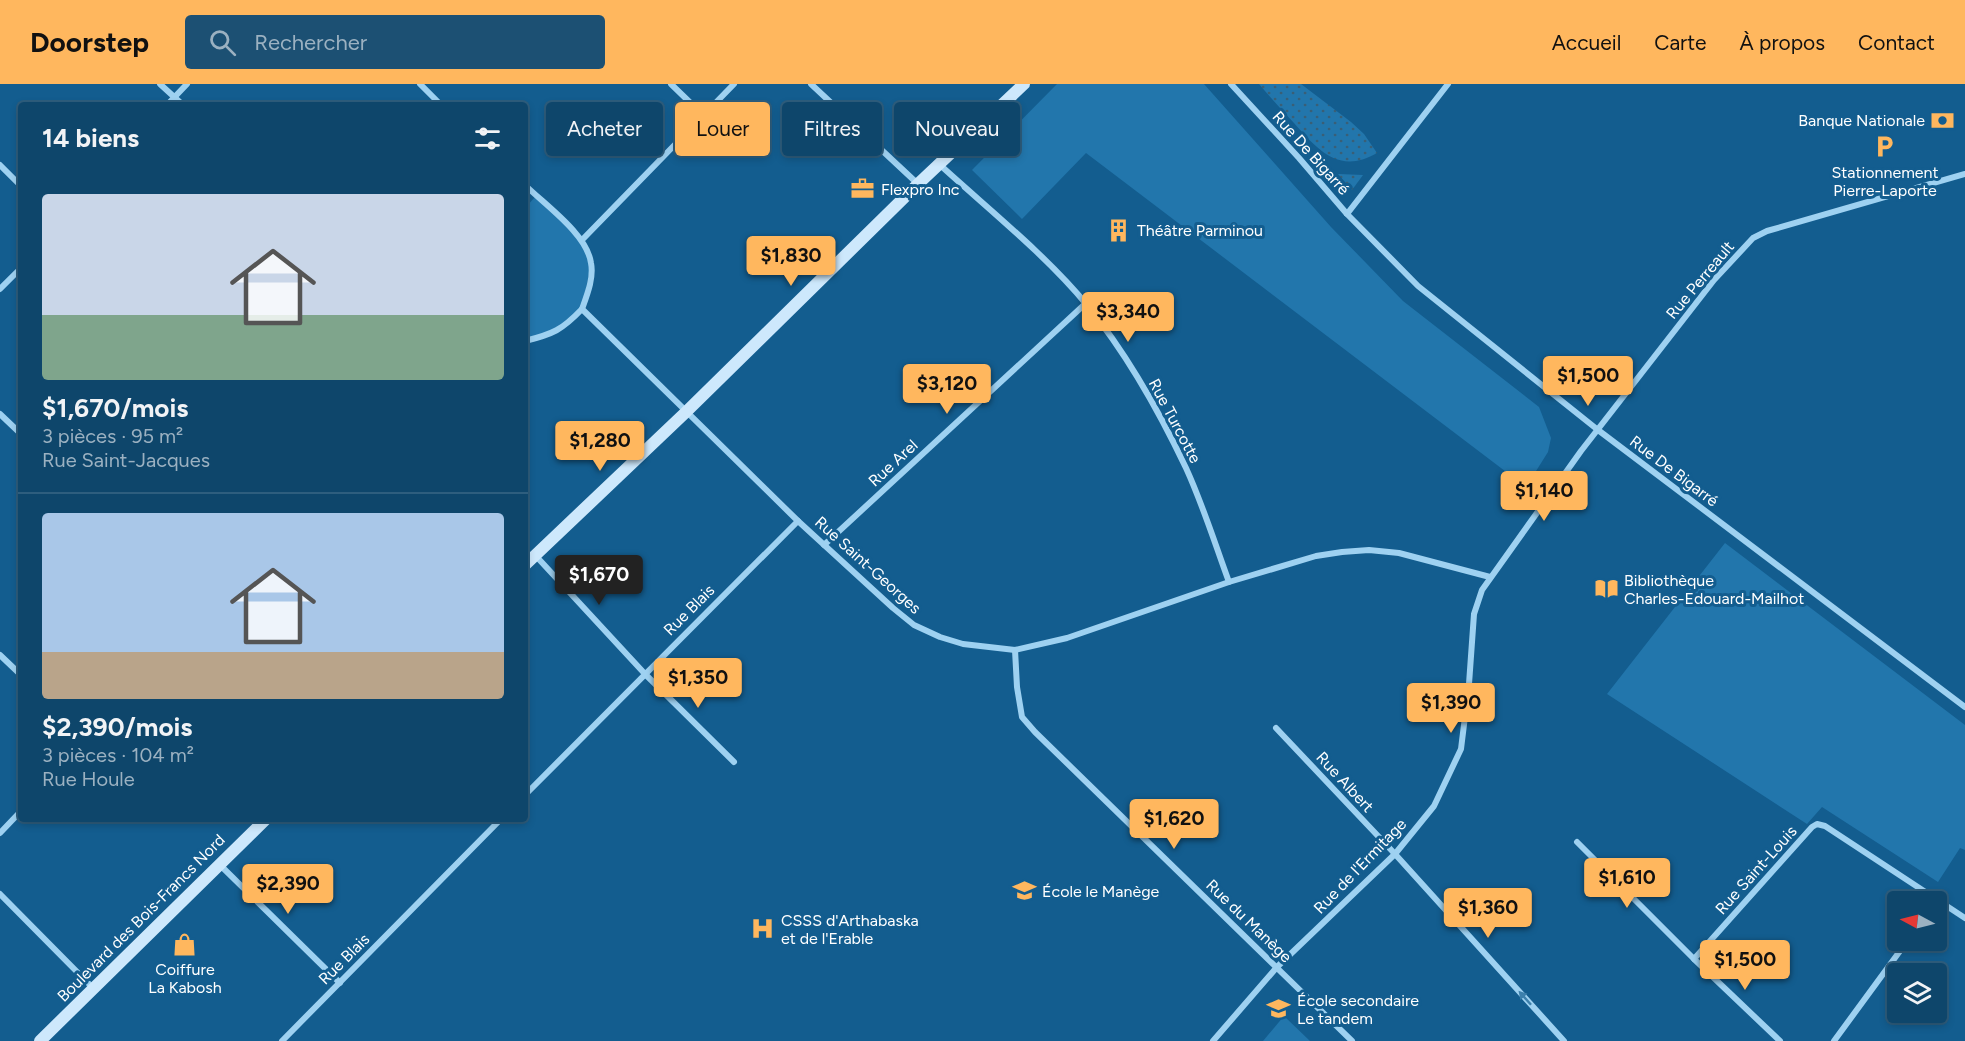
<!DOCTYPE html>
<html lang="fr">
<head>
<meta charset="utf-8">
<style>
	:root { --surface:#0e466b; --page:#1c5073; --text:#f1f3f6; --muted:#9bb1c1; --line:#2e5e7e; --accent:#ffb75e }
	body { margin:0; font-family:Figtree,sans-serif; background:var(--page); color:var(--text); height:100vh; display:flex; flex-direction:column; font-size:22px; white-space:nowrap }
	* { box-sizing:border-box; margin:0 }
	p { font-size:20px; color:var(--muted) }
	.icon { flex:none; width:33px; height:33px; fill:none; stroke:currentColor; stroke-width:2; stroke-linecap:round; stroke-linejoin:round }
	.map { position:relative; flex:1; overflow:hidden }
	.side { position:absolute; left:18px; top:18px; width:510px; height:720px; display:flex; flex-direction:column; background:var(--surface); border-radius:6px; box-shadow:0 3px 9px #0003,0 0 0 2px var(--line) }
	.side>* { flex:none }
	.guide { position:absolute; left:546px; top:18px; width:570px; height:54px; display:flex; gap:12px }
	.needle { width:39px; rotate:277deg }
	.tools { position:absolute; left:1887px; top:807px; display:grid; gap:12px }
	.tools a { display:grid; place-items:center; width:60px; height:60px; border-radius:6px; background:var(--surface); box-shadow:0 3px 9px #0003,0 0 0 2px var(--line); font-size:30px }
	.price { position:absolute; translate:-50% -51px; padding:0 14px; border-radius:6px; background:var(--accent); color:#111; font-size:20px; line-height:39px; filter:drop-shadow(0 2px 3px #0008) }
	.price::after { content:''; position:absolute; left:50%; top:36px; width:18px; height:14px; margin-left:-9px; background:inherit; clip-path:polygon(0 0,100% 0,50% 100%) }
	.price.selected { background:#222; color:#fff }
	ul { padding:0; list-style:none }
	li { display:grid; align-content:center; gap:12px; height:318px; padding:0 24px }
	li+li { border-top:2px solid var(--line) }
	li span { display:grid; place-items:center; height:186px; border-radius:6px; color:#555 }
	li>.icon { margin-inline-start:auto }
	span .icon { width:108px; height:108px; fill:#fffc; stroke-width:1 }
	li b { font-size:26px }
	h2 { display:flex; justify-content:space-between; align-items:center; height:72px; padding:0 24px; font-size:26px }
	.chip { padding:0 21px; border-radius:6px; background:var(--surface); box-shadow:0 3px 9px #0003,0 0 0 2px var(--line); font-size:21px; line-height:54px }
	.chip.selected { background:var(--accent); color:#111 }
	header { display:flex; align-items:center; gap:36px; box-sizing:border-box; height:84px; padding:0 30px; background:var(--accent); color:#111 }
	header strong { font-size:28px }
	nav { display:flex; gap:33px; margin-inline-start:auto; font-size:21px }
	.search { width:420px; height:54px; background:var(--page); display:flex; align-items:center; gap:15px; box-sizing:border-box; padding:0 21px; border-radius:6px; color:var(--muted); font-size:22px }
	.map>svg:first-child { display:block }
</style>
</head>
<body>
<header>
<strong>Doorstep</strong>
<div class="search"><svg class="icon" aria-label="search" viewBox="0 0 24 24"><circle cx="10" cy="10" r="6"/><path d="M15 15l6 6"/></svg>Rechercher</div>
<nav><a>Accueil</a><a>Carte</a><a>À propos</a><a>Contact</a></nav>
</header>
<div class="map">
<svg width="1965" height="957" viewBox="0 0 1965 957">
	<defs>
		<pattern id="grass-dots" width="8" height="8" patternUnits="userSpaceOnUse" patternTransform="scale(1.5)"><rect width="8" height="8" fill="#2276ac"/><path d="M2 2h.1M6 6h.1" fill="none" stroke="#395f77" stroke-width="1.8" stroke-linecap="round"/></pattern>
	</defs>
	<rect width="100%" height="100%" fill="#135d8f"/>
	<g fill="url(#grass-dots)">
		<path d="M1259 0H1301L1351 38 1364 50 1377 69C1339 91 1318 66 1294 39 1282 26 1270 13 1259 0Z"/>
		<polygon points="1338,90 1363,91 1352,106"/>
	</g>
	<g fill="#2276ac">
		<polygon points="1057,0 1204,0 1331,143 1403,217 1539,323 1551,354 1548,368 1526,403 1086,69 1022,135 972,86"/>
		<polygon points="536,112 582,156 591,179 582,225 568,240 525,257 525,124"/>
		<polygon points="1725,459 1965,641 1965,766 1960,764 1938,798 1822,723 1807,740 1607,610"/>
		<polygon points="1284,932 1310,957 1263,957"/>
	</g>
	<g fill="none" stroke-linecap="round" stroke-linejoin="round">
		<g stroke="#9ed1f1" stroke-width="6">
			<polyline points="160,0 183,21"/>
			<polyline points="420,0 441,21"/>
			<polyline points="671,0 703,31"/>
			<polyline points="811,0 918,100"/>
			<polyline points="1231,0 1299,74 1347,130 1418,202 1598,346 1965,623"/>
			<polyline points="167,21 187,0"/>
			<path d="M939 80C987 124 1046 171 1087 221 1127 270 1159 327 1186 384 1203 421 1215 460 1229 498"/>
			<polyline points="0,81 21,102"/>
			<path d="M525 101C545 121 587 150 591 179 594 194 587 211 582 225L798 437 893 524 914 541 940 553 963 560 1015 566 1067 554 1229 498 1316 472 1342 468 1369 466 1399 469 1490 493"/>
			<polyline points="1347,130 1448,0"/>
			<polyline points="582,156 734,0"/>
			<polyline points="0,205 21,184"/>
			<path d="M525 257C553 250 562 246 582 225"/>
			<polyline points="0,330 21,350"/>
			<polyline points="824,461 1085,220"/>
			<polyline points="535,471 645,590 734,678"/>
			<polyline points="1015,566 1017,603 1022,633 1035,648 1352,957"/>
			<polyline points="0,571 21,591"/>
			<polyline points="1276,644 1395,770 1564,957"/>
			<polyline points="525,711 798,437"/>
			<polyline points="0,749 21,727"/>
			<polyline points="1577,758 1694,875 1780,957"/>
			<polyline points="219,780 340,899"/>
			<polyline points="0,810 93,904"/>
			<polyline points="1694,875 1812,743 1817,740 1825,742 1965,834"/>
			<polyline points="282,957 501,735"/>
			<polyline points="1213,957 1277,883 1395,770 1434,722 1461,665 1469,600 1474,530 1482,506 1581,367 1714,196 1753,154 1767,147 1965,90"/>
			<polyline points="1834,957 1908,856"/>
		</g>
		<g stroke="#cde8fc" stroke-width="12">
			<polyline points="525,481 686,328 918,100 1024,0"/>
			<polyline points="40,957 266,735"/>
		</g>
	</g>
	<defs><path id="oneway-solid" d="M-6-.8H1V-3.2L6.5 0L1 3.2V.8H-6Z" transform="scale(1.5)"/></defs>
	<use fill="#3d80ac" href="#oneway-solid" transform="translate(1525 914) rotate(-132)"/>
	<defs>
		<symbol id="bank-bare" viewBox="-9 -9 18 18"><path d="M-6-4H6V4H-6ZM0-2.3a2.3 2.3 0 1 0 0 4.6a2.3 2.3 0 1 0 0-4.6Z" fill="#ffb75e" stroke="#135d8f" stroke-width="2.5" paint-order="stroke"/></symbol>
		<symbol id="parking-bare" viewBox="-9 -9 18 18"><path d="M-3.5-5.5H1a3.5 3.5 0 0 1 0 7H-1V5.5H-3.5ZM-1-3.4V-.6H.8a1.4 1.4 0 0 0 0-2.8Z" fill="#ffb75e" stroke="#135d8f" stroke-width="2.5" paint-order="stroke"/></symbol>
		<symbol id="office-bare" viewBox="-9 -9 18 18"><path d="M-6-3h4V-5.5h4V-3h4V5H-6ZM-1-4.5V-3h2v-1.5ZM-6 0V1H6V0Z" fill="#ffb75e" stroke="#135d8f" stroke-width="2.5" paint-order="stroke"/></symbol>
		<symbol id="building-bare" viewBox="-9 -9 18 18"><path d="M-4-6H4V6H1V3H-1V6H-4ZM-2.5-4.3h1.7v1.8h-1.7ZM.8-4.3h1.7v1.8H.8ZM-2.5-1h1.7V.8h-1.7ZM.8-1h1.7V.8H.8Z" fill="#ffb75e" stroke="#135d8f" stroke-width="2.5" paint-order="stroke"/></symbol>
		<symbol id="library-bare" viewBox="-9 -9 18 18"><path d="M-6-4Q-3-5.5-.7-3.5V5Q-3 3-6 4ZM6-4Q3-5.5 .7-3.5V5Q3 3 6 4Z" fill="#ffb75e" stroke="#135d8f" stroke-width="2.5" paint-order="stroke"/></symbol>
		<symbol id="school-bare" viewBox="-9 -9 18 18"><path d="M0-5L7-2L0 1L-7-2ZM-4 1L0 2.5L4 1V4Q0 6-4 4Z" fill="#ffb75e" stroke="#135d8f" stroke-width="2.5" paint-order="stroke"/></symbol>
		<symbol id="hospital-bare" viewBox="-9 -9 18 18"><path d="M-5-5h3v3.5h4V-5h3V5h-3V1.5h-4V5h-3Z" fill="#ffb75e" stroke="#135d8f" stroke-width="2.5" paint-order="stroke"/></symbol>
		<symbol id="shop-bare" viewBox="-9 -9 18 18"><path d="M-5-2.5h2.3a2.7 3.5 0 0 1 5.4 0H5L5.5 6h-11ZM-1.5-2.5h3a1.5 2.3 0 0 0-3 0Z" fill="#ffb75e" stroke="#135d8f" stroke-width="2.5" paint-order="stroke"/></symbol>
	</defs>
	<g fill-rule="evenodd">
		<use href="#bank-bare" x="1926" y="20" width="33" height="33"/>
		<use href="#parking-bare" x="1868" y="46" width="33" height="33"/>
		<use href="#office-bare" x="846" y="88" width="33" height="33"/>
		<use href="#building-bare" x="1102" y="130" width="33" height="33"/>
		<use href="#library-bare" x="1590" y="488" width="33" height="33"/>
		<use href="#school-bare" x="1008" y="790" width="33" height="33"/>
		<use href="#hospital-bare" x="746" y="828" width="33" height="33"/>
		<use href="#shop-bare" x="168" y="844" width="33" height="33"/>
		<use href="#school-bare" x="1262" y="908" width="33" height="33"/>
	</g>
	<g text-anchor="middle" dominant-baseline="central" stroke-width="6" stroke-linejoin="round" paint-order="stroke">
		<g font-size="16" fill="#fff" stroke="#135d8f" text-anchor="start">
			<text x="1925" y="36" text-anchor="end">Banque Nationale</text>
			<text x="1885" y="88" text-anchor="middle">Stationnement<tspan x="1885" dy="18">Pierre-Laporte</tspan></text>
			<text x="881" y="105">Flexpro Inc</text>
			<text x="1137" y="146">Théâtre Parminou</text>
			<text x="1624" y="496">Bibliothèque<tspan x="1624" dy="18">Charles-Edouard-Mailhot</tspan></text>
			<text x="1042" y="807">École le Manège</text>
			<text x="781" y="836">CSSS d'Arthabaska<tspan x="781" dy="18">et de l'Erable</tspan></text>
			<text x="185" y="885" text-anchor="middle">Coiffure<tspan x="185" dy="18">La Kabosh</tspan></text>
			<text x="1297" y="916">École secondaire<tspan x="1297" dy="18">Le tandem</tspan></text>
		</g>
		<g font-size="16" fill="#fff" stroke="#135d8f">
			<text transform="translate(1311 69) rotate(48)">Rue De Bigarré</text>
			<text transform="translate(1700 196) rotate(-50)">Rue Perreault</text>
			<text transform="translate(1175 337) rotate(62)">Rue Turcotte</text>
			<text transform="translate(893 379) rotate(-43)">Rue Arel</text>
			<text transform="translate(1674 387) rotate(37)">Rue De Bigarré</text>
			<text transform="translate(868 481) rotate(42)">Rue Saint-Georges</text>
			<text transform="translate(689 526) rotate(-45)">Rue Blais</text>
			<text transform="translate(1345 698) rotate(47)">Rue Albert</text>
			<text transform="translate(1360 782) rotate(-46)">Rue de l'Ermitage</text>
			<text transform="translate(1756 786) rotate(-48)">Rue Saint-Louis</text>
			<text transform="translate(141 834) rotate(-45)">Boulevard des Bois-Francs Nord</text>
			<text transform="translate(1249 837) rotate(44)">Rue du Manège</text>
			<text transform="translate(344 875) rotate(-45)">Rue Blais</text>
		</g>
	</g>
</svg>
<div class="tools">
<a><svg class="needle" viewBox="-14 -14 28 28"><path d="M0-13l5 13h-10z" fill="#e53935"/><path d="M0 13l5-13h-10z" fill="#9bb1c1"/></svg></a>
<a><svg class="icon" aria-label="layers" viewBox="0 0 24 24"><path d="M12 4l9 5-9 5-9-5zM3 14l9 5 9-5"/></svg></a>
</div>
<b class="price" style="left:791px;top:203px">$1,830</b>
<b class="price" style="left:1128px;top:259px">$3,340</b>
<b class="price" style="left:1588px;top:323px">$1,500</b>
<b class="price" style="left:947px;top:331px">$3,120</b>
<b class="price" style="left:600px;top:388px">$1,280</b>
<b class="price" style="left:1544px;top:438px">$1,140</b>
<b class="price selected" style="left:599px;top:522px">$1,670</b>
<b class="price" style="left:698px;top:625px">$1,350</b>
<b class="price" style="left:1451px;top:650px">$1,390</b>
<b class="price" style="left:1174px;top:766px">$1,620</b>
<b class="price" style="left:1627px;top:825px">$1,610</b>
<b class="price" style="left:288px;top:831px">$2,390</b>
<b class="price" style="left:1488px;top:855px">$1,360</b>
<b class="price" style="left:1745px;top:907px">$1,500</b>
<div class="guide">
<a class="chip">Acheter</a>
<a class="chip selected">Louer</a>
<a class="chip">Filtres</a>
<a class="chip">Nouveau</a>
</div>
<section class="side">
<h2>14 biens<svg class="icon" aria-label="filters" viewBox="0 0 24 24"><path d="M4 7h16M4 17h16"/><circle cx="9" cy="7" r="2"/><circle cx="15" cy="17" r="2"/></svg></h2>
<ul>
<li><span style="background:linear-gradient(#c9d6e8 65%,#7fa58c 0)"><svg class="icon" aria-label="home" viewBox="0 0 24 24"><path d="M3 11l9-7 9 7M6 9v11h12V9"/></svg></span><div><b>$1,670/mois</b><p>3 pièces · 95 m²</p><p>Rue Saint-Jacques</p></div></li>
<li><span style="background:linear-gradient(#a9c7e8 75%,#b9a48a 0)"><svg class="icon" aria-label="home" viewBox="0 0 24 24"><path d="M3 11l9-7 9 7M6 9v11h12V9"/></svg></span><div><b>$2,390/mois</b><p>3 pièces · 104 m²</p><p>Rue Houle</p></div></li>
</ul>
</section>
</div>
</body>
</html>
